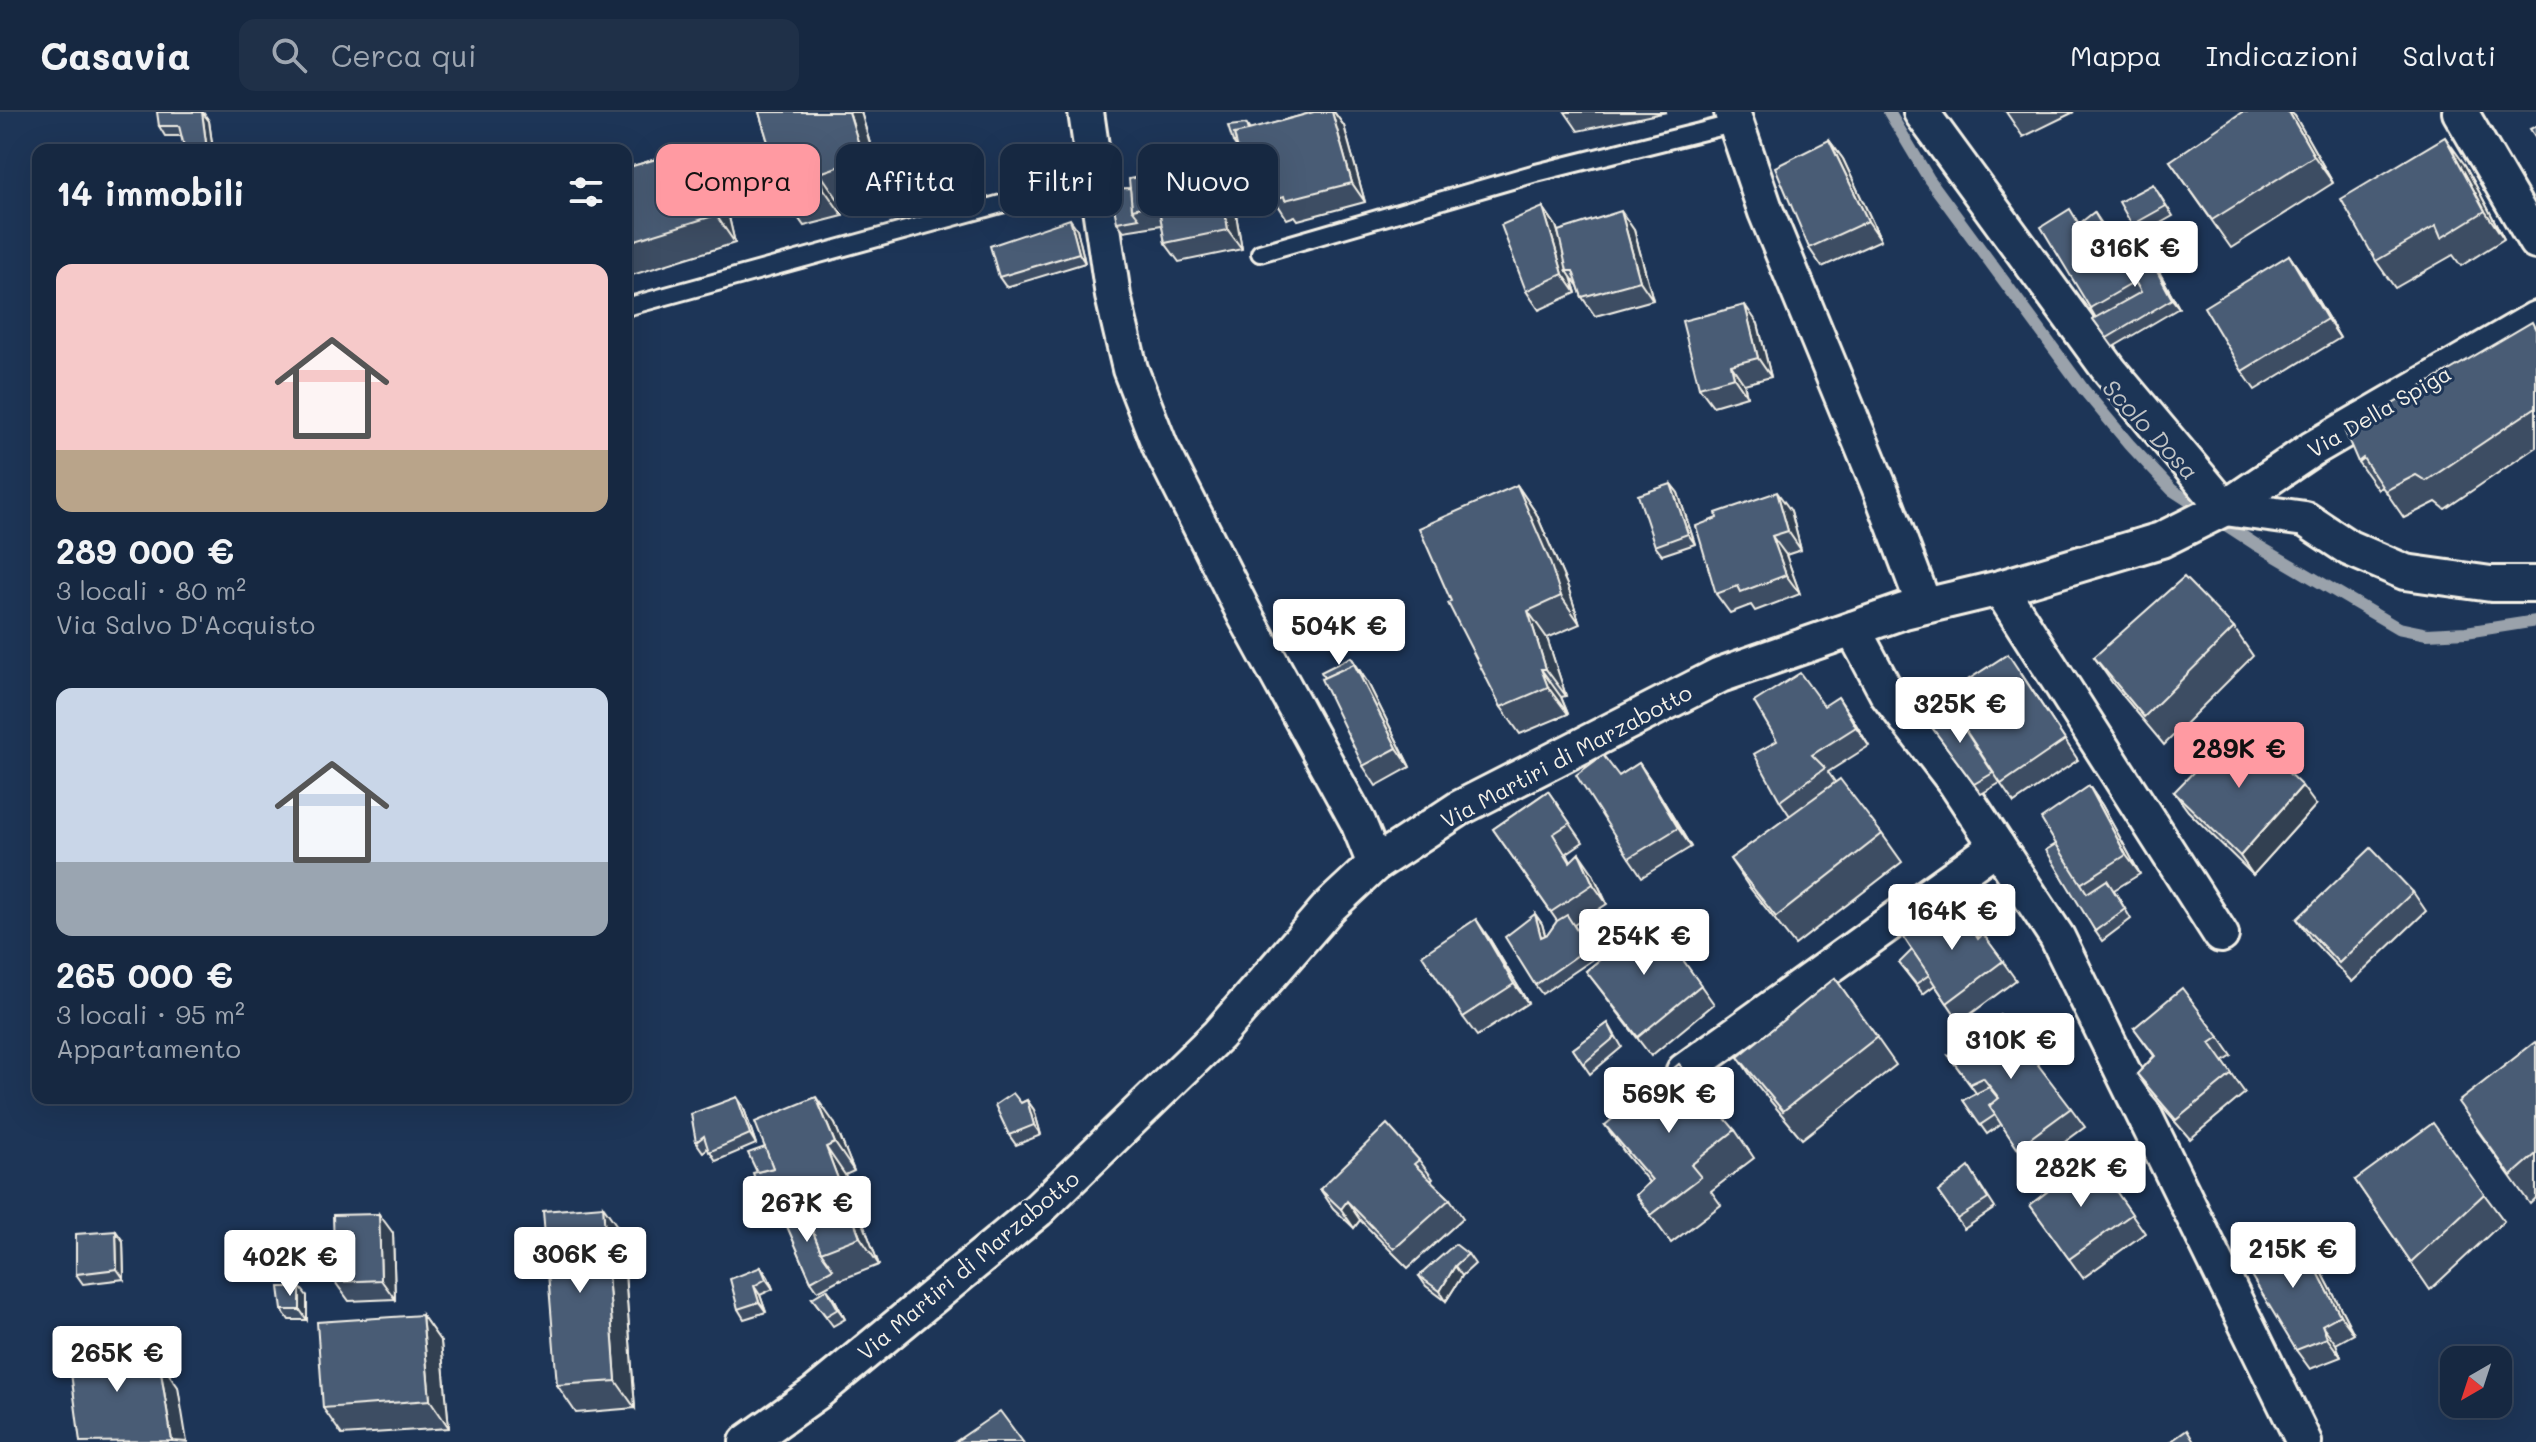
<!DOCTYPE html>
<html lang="it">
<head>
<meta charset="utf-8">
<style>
	:root { --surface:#162841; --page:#1f3048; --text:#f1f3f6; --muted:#9ea6b1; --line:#35445a; --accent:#ff9aa2 }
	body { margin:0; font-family:Mali,sans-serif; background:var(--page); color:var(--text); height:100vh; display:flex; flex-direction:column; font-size:30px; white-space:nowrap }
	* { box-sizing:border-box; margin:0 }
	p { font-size:26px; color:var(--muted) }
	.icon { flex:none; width:44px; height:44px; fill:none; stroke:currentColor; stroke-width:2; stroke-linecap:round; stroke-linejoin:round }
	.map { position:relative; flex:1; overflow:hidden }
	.panel { position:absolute; left:32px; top:32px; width:600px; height:960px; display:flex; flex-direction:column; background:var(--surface); border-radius:16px; box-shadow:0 8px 32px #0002,0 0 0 2px var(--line) }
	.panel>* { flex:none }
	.top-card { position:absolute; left:656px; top:32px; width:760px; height:72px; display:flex; gap:16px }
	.needle { width:52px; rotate:219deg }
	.controls { position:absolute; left:2440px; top:1234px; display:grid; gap:16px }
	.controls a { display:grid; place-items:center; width:72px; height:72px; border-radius:16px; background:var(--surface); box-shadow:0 8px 32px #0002,0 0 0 2px var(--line); font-size:40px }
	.price { position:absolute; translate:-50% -68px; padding:0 18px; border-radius:8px; background:#fff; color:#222; font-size:26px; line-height:52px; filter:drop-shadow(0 2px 4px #0008) }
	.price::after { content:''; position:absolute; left:50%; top:48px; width:24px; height:18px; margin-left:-12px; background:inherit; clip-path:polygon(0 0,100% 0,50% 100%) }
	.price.current { background:var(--accent); color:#111 }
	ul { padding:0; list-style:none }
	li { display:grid; align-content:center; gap:16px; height:424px; padding:0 24px }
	li span { display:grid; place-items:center; height:248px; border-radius:16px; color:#555 }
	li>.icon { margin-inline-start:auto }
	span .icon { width:144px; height:144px; fill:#fffc; stroke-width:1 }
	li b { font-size:34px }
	h2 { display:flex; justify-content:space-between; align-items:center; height:96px; padding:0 24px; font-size:34px }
	.tag { padding:0 28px; border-radius:16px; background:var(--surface); box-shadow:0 8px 32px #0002,0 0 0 2px var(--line); font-size:28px; line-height:72px }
	.tag.current { background:var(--accent); color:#111 }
	header { display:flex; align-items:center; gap:48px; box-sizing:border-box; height:112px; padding:0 40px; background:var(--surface); border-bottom:2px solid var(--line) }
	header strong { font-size:38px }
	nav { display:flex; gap:44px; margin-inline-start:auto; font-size:28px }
	.search { width:560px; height:72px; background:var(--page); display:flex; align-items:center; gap:20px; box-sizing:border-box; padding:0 28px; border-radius:16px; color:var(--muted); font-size:30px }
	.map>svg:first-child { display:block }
</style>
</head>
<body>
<header>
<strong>Casavia</strong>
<div class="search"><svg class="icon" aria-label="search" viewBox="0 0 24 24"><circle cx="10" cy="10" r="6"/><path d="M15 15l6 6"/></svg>Cerca qui</div>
<nav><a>Mappa</a><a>Indicazioni</a><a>Salvati</a></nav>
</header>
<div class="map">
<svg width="2536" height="1330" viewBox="0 0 2536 1330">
	<rect width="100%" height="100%" fill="#1d3557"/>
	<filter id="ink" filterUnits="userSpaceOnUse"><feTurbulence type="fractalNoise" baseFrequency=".0125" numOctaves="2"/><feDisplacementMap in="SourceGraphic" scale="16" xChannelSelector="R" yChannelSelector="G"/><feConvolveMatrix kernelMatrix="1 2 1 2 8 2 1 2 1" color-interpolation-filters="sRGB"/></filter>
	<g filter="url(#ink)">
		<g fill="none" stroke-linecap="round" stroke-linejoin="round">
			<polyline stroke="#9aa2ab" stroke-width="12" points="1889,0 1929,67 2084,278 2129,332 2172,378 2255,432 2398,516 2427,522 2466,520 2536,509"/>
			<defs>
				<g id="lane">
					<polyline points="1260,141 1536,61 1736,11"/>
					<polyline points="626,195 1052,78 1096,70"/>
				</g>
				<g id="street">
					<polyline points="1086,0 1113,184 1130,257 1160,334 1246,505 1358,710 1375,752"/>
					<polyline points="1732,0 1766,100 1881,379 1924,493"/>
					<polyline points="1921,0 2110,259 2225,396"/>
					<polyline points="2460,0 2536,130"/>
					<polyline points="2225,396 2305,407 2349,436 2405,460 2491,472 2536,472"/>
					<polyline points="2000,476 2221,823"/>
					<polyline points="1853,517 1888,583 1955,670 2057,825 2304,1330"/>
					<polyline points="1684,959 1997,734"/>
					<polyline points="747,1330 816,1281 1038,1098 1218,923 1329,795 1375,752 1460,696 1720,563 1904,499 2000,476 2161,428 2225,396 2312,337 2536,207"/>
				</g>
			</defs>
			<use href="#lane" stroke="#f4f1e8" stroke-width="22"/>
			<use href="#street" stroke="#f4f1e8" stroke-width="40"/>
			<use href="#lane" stroke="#1d3557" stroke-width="16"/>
			<use href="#street" stroke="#1d3557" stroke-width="34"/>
		</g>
		<g fill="#3e4e64" stroke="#f4f1e8" stroke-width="2">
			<polygon points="203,0 209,9 213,38 185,38 181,24 165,24 159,14"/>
			<polygon points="759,0 861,0 882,74 839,89 843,104 804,114 785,87"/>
			<polygon points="1314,0 1334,0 1344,14 1365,90 1298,108 1295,104 1287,107 1273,85 1259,90 1246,71 1238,37 1233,30 1246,12 1250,18"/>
			<polygon points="1565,0 1667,0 1578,19"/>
			<polygon points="2006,0 2074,0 2023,25"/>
			<polygon points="2295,4 2333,71 2231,136 2170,49"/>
			<polygon points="1829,28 1843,47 1881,128 1822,155 1809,136"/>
			<polygon points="700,34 719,62 735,131 626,165 626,56"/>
			<polygon points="1217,49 1230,68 1242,137 1179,150 1165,131 1162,113 1124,119 1117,110 1130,76"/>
			<polygon points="2465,53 2504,127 2461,154 2453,143 2395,176 2376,149"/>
			<polygon points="2159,82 2173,104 2139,123 2132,113"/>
			<polygon points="1543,95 1556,114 1558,119 1634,118 1653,188 1595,204 1582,185 1578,174 1571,165 1576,181 1539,198 1526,179"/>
			<polygon points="2080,111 2107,119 2115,132 2142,129 2179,196 2113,235 2093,207 2096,206 2090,196"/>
			<polygon points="1077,117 1085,151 1006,175 999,165"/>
			<polygon points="2289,143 2302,162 2340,226 2255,278 2242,259"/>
			<polygon points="1758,212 1771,265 1744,272 1747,284 1713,294 1699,275"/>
			<polygon points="2536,216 2536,335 2445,397 2436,390 2404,406 2382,374 2378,378 2358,350"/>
			<polygon points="1671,372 1678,381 1695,432 1662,443 1655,434"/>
			<polygon points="1517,373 1536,401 1568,475 1580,512 1547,526 1566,584 1561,585 1568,602 1520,622 1501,595 1451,489"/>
			<polygon points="1791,399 1801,438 1786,443 1800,482 1755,499 1751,493 1730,501 1716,482"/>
			<polygon points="2234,516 2253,544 2164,633 2113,572 2094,545"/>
			<polygon points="1351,545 1368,571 1410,655 1376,674 1363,654"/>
			<polygon points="2021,561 2078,648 2014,691 2000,671 1981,682 1928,610 1949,594"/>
			<polygon points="1824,594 1851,604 1869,634 1828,660 1835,670 1882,722 1902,750 1795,833 1749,775 1730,747 1790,704 1780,689 1777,629"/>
			<polygon points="1639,651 1652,670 1691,735 1642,765 1629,746 1619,664"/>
			<polygon points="2089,674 2102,693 2140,762 2114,778 2131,807 2102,829 2095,819 2056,732"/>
			<polygon points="1548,679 1583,730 1567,741 1571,749 1592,760 1607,792 1574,813 1595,846 1542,882 1535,873 1535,802 1542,812 1545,823 1548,822 1557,809 1493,717"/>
			<polygon points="2174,680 2316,693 2253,763 2188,699"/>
			<polygon points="2413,780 2426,799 2352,870 2310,826 2297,807"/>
			<polygon points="1652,805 1714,892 1651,944 1586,859"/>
			<polygon points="1966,807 1979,826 1983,822 2016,868 1960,910 1935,873 1923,882 1899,851"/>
			<polygon points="1489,826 1528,891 1477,924 1463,905"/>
			<polygon points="1835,866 1896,953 1802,1027 1757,973 1738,945"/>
			<polygon points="1608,911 1622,935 1590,962 1573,937"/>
			<polygon points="2134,916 2219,925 2232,944 2223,950 2245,981 2190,1027 2150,981 2137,962 2154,944"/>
			<polygon points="2536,932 2536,1086 2530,1092 2477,1018"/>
			<polygon points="1949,944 2071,996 2085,1015 2031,1055 2001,1012 1987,1022 1963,988 1976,981"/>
			<polygon points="1027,988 1034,998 1041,1023 1016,1033 1009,1023 1021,991"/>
			<polygon points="743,994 756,1032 716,1049 708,1036 703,1040 696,1030"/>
			<polygon points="835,1012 854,1059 845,1063 879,1153 840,1168 840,1167 818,1179 811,1169 787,1113 781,1115 762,1088 757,1060"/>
			<polygon points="1605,1013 1735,1018 1754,1046 1711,1079 1721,1093 1671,1131 1636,1083 1649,1070 1624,1040"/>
			<polygon points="2092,1045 2145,1121 2083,1166 2030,1093"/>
			<polygon points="1419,1048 1433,1067 1431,1069 1450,1087 1463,1106 1408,1156 1360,1108 1354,1116 1333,1096 1320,1077"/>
			<polygon points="1975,1065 1995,1096 1964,1117 1938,1080"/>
			<polygon points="2355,1068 2484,1082 2504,1109 2430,1178"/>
			<polygon points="393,1121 395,1187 349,1189 335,1170"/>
			<polygon points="622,1121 635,1296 576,1301 557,1273"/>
			<polygon points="123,1129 124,1167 83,1172 76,1162"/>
			<polygon points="2310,1137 2354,1222 2336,1232 2341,1245 2310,1257 2296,1238"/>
			<polygon points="1468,1142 1475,1152 1462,1164 1446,1189 1426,1174 1419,1164"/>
			<polygon points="761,1155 768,1165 773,1177 760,1183 766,1200 744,1207 738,1197"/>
			<polygon points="307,1184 307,1208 289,1208 282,1198"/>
			<polygon points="812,1186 834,1186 845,1207 833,1214"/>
			<polygon points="422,1203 441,1230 449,1316 342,1323 323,1296"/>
		</g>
		<g fill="#324051" stroke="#f4f1e8" stroke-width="2">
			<polygon points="202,0 209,9 213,38 207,38"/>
			<polygon points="849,0 861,0 882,74 863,46"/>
			<polygon points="1332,0 1334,0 1344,14 1365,90 1352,71"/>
			<polygon points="2289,0 2291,0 2295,4 2333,71 2314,44"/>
			<polygon points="2445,25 2465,53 2504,127 2485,99"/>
			<polygon points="1829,28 1843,47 1881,128 1868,109"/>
			<polygon points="700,34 719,62 735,131 716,103"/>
			<polygon points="1217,49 1230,68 1242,137 1228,118"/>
			<polygon points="820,61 839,89 843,104 824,77"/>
			<polygon points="1543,95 1556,114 1570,159 1567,159 1571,165 1576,181 1563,162"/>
			<polygon points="1621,99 1634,118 1653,188 1640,169"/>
			<polygon points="2094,100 2107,119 2148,189 2135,170"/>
			<polygon points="1070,107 1077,117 1085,151 1079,141"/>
			<polygon points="2135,119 2142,129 2179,196 2172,187"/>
			<polygon points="2289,143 2302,162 2340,226 2327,207"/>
			<polygon points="1745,193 1758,212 1771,265 1758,246"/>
			<polygon points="1731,253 1744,272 1747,284 1734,265"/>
			<polygon points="1671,372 1678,381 1695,432 1688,422"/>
			<polygon points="1517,373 1536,401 1568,475 1580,512 1561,484"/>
			<polygon points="1777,380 1791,399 1801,438 1788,419"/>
			<polygon points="1772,424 1786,443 1800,482 1786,463"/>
			<polygon points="1528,499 1547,526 1566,584 1546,557"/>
			<polygon points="1354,552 1368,571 1410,655 1397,636"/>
			<polygon points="1541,557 1561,585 1568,602 1548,575"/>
			<polygon points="1838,585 1851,604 1869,634 1856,615"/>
			<polygon points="1639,651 1652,670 1691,735 1678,716"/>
			<polygon points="2089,674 2102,693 2140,762 2126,743"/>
			<polygon points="2302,674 2316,693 2253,763 2240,744"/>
			<polygon points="1579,741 1592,760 1607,792 1593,772"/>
			<polygon points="1535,802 1542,812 1548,834 1541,825"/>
			<polygon points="1476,807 1489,826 1528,891 1514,872"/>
			<polygon points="737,985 743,994 756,1032 750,1022"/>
			<polygon points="816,985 835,1012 854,1059 835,1031"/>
			<polygon points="1027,988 1034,998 1041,1023 1034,1013"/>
			<polygon points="826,1035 845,1063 879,1153 860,1125"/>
			<polygon points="1347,1089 1360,1108 1354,1116 1341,1097"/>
			<polygon points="603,1094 622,1121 635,1296 616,1269"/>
			<polygon points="379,1102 393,1121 395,1187 381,1168"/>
			<polygon points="2296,1118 2310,1137 2354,1222 2340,1203"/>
			<polygon points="116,1119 123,1129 124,1167 117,1157"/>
			<polygon points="1455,1154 1462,1164 1446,1189 1440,1179"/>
			<polygon points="761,1155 768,1165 773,1177 766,1167"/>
			<polygon points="754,1174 760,1183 766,1200 759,1190"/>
			<polygon points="300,1175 307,1184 307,1208 300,1198"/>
			<polygon points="827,1177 834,1186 845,1207 838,1197"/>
			<polygon points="422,1203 441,1230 449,1316 430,1288"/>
			<polygon points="2322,1213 2336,1232 2341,1245 2327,1226"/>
			<polygon points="133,1221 140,1231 141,1240 150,1254 132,1251 131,1226"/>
			<polygon points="159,1248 178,1275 187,1330 172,1329"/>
		</g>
		<g fill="#485b74" stroke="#f4f1e8" stroke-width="2">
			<polygon points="157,0 202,0 207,38 185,38 179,14 159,14"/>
			<polygon points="759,0 849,0 863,46 820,61 824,77 785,87"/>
			<polygon points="1314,0 1332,0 1352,71 1285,88 1284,84 1273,88 1267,63 1246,71 1234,22"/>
			<polygon points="2242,0 2289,0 2314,44 2212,108 2170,49"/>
			<polygon points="1246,12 1248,19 1234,22 1236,30 1233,30 1228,14"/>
			<polygon points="2536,14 2536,26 2530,17"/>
			<polygon points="2445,25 2485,99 2441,126 2436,114 2376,149 2341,87"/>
			<polygon points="1829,28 1868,109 1809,136 1775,55"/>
			<polygon points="700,34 716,103 626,131 626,56"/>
			<polygon points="1217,49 1228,118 1165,131 1158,92 1132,97 1129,67"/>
			<polygon points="2153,72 2166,94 2132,113 2119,90"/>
			<polygon points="1130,76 1132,97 1139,106 1117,110 1110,77"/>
			<polygon points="1543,95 1563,162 1526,179 1501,113"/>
			<polygon points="2070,97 2079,112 2094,100 2135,170 2090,196 2041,115"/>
			<polygon points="1621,99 1640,169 1582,185 1573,159 1567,159 1558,119"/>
			<polygon points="1070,107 1079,141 999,165 990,134"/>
			<polygon points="2135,119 2172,187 2107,226 2093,207 2141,180 2115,133"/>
			<polygon points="2289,143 2327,207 2242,259 2204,195"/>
			<polygon points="1745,193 1758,246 1731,253 1734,265 1699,275 1682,209"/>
			<polygon points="2532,210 2536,218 2536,295 2426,369 2416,363 2385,379 2363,346 2358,350 2345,320"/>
			<polygon points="1671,372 1688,422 1655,434 1638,383"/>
			<polygon points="1517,373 1549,447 1561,484 1528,499 1546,557 1541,557 1548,575 1501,595 1448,491 1451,489 1419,416"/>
			<polygon points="1777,380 1788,419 1772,424 1786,463 1741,480 1738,474 1716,482 1696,414 1717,406 1716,401"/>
			<polygon points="2184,465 2234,516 2144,605 2094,545"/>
			<polygon points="2008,542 2065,628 2001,672 1943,584"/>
			<polygon points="1351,545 1361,561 1354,552 1324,566 1321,560"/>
			<polygon points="1354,552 1397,636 1363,654 1321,567"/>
			<polygon points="1800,561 1824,594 1838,585 1856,615 1812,643 1825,656 1780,689 1754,642 1777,629 1754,590"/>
			<polygon points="1949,594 1993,661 1974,672 1928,610"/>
			<polygon points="2239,613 2302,674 2240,744 2174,680"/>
			<polygon points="1603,643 1619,664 1639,651 1678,716 1629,746 1576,663"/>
			<polygon points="1840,667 1882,722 1776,805 1730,747"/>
			<polygon points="2089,674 2126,743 2080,772 2041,707"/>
			<polygon points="1548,679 1570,711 1553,722 1570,750 1579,741 1593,772 1551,800 1493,717"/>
			<polygon points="2056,732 2087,781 2107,768 2125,797 2095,819 2046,738"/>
			<polygon points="2371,736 2413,780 2339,851 2297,807"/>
			<polygon points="1953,788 1978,827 1983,822 2003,849 1947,891 1904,826"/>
			<polygon points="1535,802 1541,825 1548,822 1557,809 1567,803 1588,836 1535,873 1505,825"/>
			<polygon points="1652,805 1701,873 1638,925 1586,859"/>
			<polygon points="1476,807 1514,872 1463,905 1422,843"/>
			<polygon points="1912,838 1929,863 1916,872 1899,851"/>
			<polygon points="1835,866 1877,925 1783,999 1738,945"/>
			<polygon points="2182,876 2219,925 2210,931 2232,962 2176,1008 2137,962 2155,944 2134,916"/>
			<polygon points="2000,903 2071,996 2017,1036 1989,994 1999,986 1983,966 1970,972 1949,944"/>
			<polygon points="1608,911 1615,925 1583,952 1573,937"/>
			<polygon points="2535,930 2536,932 2536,1042 2511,1064 2458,990"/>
			<polygon points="1679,952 1735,1018 1691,1053 1701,1065 1651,1103 1636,1083 1652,1068 1605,1013"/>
			<polygon points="1989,975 1998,986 1989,994 1995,1003 1980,1013 1963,988"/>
			<polygon points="1013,981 1021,991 1027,988 1034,1013 1009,1023 995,993"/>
			<polygon points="737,985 750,1022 709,1040 704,1024 696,1030 691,1002"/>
			<polygon points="816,985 835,1031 826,1035 860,1125 821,1140 795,1076 762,1088 753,1061 773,1056 755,1010"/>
			<polygon points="2433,1011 2484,1082 2411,1150 2355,1068"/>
			<polygon points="1387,1012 1419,1048 1414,1052 1450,1087 1394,1137 1347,1089 1341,1097 1320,1077"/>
			<polygon points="765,1035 773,1056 757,1060 748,1041"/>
			<polygon points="2092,1045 2132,1102 2069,1147 2030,1093"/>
			<polygon points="1969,1055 1988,1087 1957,1107 1938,1080"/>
			<polygon points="603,1094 616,1269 557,1273 543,1099"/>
			<polygon points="803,1096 821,1140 833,1157 811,1169 782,1103"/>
			<polygon points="379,1102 381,1168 335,1170 333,1103"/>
			<polygon points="2296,1118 2340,1203 2322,1213 2327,1226 2296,1238 2243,1150"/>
			<polygon points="116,1119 117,1157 76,1162 76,1122"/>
			<polygon points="1455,1132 1468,1142 1455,1154 1440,1179 1419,1164"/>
			<polygon points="761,1155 766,1167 754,1174 759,1190 738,1197 730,1167"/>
			<polygon points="279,1175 300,1175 300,1198 282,1198"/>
			<polygon points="827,1177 838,1197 826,1204 812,1186"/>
			<polygon points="422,1203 430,1288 323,1296 317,1210"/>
			<polygon points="133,1221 134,1230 131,1226 103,1233 98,1226"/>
			<polygon points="98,1226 98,1234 131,1226 132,1251 159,1248 172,1329 80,1330 67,1230"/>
			<polygon points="1000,1299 1023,1330 955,1330"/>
			<polygon points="2187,1318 2194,1330 2170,1330"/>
		</g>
	</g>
	<g text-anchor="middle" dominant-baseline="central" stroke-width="6" stroke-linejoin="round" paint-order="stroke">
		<g font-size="22" fill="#f4f1e8" stroke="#1d3557">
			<text transform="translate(2379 299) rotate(-30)">Via Della Spiga</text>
			<text transform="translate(1566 644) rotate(-28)">Via Martiri di Marzabotto</text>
			<text transform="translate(968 1153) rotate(-40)">Via Martiri di Marzabotto</text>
		</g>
		<g font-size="24" font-style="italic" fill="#c0c3c4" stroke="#1d3557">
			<text transform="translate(2151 317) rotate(47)">Scolo Dosa</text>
		</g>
	</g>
</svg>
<div class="controls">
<a><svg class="needle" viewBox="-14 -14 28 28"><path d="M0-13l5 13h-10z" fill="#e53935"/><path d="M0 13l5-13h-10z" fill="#9ea6b1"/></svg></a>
</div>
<b class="price" style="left:2135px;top:177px">316K €</b>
<b class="price" style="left:1339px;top:555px">504K €</b>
<b class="price" style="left:1960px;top:633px">325K €</b>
<b class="price current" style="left:2239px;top:678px">289K €</b>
<b class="price" style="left:1952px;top:840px">164K €</b>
<b class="price" style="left:1644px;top:865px">254K €</b>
<b class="price" style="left:2011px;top:969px">310K €</b>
<b class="price" style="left:1669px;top:1023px">569K €</b>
<b class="price" style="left:2081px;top:1097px">282K €</b>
<b class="price" style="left:807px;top:1132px">267K €</b>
<b class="price" style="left:2293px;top:1178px">215K €</b>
<b class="price" style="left:580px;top:1183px">306K €</b>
<b class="price" style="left:290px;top:1186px">402K €</b>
<b class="price" style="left:117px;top:1282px">265K €</b>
<div class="top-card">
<a class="tag current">Compra</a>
<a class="tag">Affitta</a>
<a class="tag">Filtri</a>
<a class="tag">Nuovo</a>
</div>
<section class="panel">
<h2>14 immobili<svg class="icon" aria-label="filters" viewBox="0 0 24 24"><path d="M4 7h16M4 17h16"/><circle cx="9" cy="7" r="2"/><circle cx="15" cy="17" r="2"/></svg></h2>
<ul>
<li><span style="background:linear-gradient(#f6c9c9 75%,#b9a48a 0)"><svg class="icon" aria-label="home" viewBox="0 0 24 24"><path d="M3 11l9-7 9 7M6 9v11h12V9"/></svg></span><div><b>289 000 €</b><p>3 locali · 80 m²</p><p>Via Salvo D'Acquisto</p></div></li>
<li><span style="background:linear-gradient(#c9d6e8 70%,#9aa5b1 0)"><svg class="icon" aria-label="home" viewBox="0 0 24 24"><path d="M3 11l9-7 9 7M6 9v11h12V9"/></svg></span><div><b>265 000 €</b><p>3 locali · 95 m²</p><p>Appartamento</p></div></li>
</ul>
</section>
</div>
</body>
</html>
